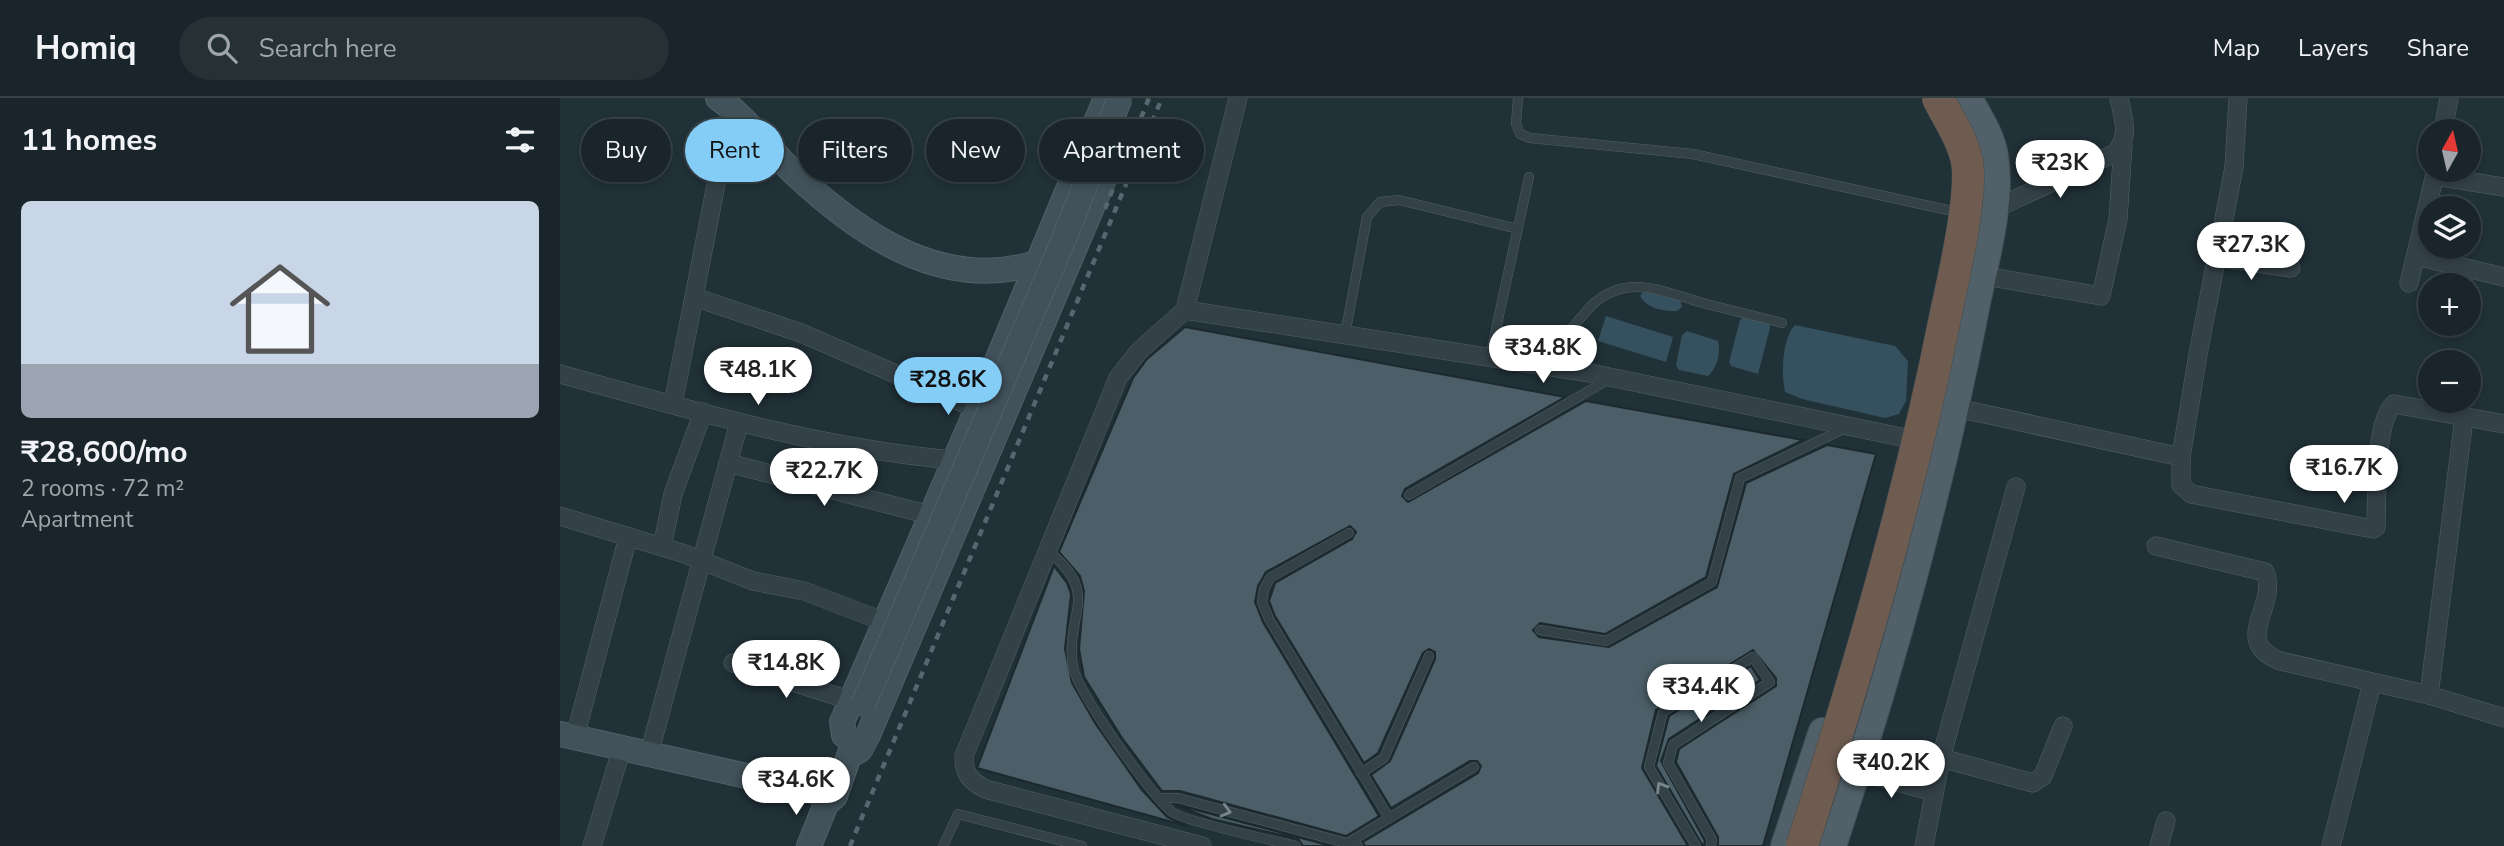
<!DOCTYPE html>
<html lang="en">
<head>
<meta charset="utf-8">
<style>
	:root { --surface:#19252a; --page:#263136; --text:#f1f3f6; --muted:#9fa5a8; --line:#374247; --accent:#83cdf6 }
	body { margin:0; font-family:"Nunito Sans",sans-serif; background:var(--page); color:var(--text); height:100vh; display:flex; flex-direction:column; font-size:26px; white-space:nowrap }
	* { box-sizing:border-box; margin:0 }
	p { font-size:23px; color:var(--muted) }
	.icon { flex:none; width:38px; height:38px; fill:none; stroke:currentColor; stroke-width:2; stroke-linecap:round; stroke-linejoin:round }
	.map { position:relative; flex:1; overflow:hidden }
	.details { display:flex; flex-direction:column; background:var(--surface); width:560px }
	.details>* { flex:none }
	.hud { position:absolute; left:21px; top:21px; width:665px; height:63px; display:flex; gap:14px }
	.needle { width:46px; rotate:8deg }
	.tools { position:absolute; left:1858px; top:21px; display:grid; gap:14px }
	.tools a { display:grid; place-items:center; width:63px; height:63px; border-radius:50%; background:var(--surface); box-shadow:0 4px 10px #0003,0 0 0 2px var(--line); font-size:35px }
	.price { position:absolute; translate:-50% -60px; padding:0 16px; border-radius:24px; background:#fff; color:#222; font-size:23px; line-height:46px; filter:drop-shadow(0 2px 4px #0008) }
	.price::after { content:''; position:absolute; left:50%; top:42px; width:21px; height:16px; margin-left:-10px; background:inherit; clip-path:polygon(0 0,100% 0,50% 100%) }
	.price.active { background:var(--accent); color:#111 }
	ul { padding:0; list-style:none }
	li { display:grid; align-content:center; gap:14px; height:371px; padding:0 21px }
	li+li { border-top:2px solid var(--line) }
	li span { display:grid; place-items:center; height:217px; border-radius:10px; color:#555 }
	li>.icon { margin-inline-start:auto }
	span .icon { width:126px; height:126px; fill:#fffc; stroke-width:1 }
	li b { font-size:30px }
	h2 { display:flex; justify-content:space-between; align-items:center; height:84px; padding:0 21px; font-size:30px }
	.pill { padding:0 24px; border-radius:32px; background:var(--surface); box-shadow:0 4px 10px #0003,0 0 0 2px var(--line); font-size:24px; line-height:63px }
	.pill.active { background:var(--accent); color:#111 }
	header { display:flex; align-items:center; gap:42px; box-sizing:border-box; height:98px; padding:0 35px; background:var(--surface); border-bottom:2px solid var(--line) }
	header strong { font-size:33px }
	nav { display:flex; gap:38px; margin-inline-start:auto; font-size:24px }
	.search { width:490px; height:63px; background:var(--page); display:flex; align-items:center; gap:18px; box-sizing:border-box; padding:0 24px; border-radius:38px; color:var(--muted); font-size:26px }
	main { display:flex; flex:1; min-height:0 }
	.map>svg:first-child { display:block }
</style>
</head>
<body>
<header>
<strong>Homiq</strong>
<div class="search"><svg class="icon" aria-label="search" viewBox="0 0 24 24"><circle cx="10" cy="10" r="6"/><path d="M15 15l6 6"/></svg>Search here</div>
<nav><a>Map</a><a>Layers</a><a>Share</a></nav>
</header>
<main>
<section class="details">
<h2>11 homes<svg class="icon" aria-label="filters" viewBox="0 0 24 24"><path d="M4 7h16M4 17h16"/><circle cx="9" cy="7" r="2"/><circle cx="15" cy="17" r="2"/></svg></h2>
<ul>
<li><span style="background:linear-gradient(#c9d6e8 75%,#9aa5b1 0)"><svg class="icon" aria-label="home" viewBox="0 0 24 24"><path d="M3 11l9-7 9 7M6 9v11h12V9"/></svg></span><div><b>₹28,600/mo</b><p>2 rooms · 72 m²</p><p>Apartment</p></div></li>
</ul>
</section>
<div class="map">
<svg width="1944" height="748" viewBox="0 0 1944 748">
	<rect width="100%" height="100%" fill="#213138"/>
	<g fill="#35515f">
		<path d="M1083 194H1099L1120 202 1122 209 1117 213C1102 213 1088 211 1080 198Z"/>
		<polygon points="1187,217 1209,223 1210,230 1198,276 1171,268 1169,264 1180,222"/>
		<polygon points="1046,218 1113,239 1106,264 1038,243"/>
		<path d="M1235 227 1335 248 1348 263 1346 303 1339 316 1325 320 1242 301 1225 294C1221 275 1222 241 1235 227Z"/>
		<path d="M1127 233 1158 243C1161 254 1157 270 1148 278L1119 272 1116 267 1122 237Z"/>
	</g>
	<g fill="#4c5e67" stroke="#1c292f" stroke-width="2">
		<polygon points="625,229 1005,299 845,391 842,398 848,404 1026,303 1243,342 1174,376 1146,479 1045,536 980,525 973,532 979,539 1049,549 1157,489 1186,385 1267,347 1316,356 1203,748 1158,748 1158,739 1116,664 1119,651 1216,588 1216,580 1193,552 1096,612 1082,670 1128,748 805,748 803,744 918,675 921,668 917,663 910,663 831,710 811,677 830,663 875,561 875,554 869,551 863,555 818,655 804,665 715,518 709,503 715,485 792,441 796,434 790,428 706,474 698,488 695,504 703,524 819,718 786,738 620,693 602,693 562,640 524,579 519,551 524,493 520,478 499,454 573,280 587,261"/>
		<polygon points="494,468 507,485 511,496 505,551 512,585 535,625 582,692 607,719 627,728 417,670"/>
		<polygon points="1191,568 1200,582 1109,641 1101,663 1145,743 1143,748 1096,668 1109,618"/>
		<polygon points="615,707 617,707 771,748 743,748 738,741 652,721"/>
	</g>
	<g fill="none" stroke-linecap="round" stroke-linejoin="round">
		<defs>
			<g id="lane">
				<polyline points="958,0 956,26 960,36 970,40 1133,56 1392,113"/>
				<polyline points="785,237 807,119 820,104 839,102 958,131"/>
				<polyline points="930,259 969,79"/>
				<path d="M979 267 1031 208C1067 174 1103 194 1143 205 1169 212 1196 218 1222 225"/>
				<polyline points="849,397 1051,280"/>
				<polyline points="789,435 710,480 704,491 702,504 709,521 829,720"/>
				<path d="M488 453C543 497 504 516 513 569 518 595 590 696 612 714 623 723 715 743 736 748"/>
				<polyline points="980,532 1046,543 1152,484 1180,380 1284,331"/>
				<polyline points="801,675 824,660 869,558"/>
				<polyline points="600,700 618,700 798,748"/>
				<polyline points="786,746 914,669"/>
				<polyline points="383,748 398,716 522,748"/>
				<polyline points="1136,748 1089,669 1103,614 1193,559 1210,584 1113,647 1108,665 1152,742 1151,748"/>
			</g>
			<g id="street">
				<polyline points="1883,33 1889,0"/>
				<polyline points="1875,78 1944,89"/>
				<path d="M1427 112 1434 111 1555 55C1571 39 1563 20 1559 0"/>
				<polyline points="1856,158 1944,179"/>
				<polyline points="1656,159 1731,170"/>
				<polyline points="1413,176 1541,198 1558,121 1563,47"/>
				<polyline points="1849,185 1876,72"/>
				<polyline points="134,199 241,235 417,311"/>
				<polyline points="625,212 1030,275 1346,340"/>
				<path d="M0 276C129 312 259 350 393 362"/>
				<polyline points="113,306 171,10"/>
				<polyline points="1397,310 1621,359 1638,256 1674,69 1678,0"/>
				<path d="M1621 359V387L1631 396 1813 431 1816 429C1817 402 1814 324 1834 306L1944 326"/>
				<polyline points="168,365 370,417"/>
				<polyline points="1456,389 1381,660 1473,685 1483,678 1503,628"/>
				<polyline points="0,418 122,455 193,483 244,493 325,524"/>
				<path d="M1596 448 1705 474C1719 509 1670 542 1720 563L1869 597 1944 620"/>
				<polyline points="102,449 113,396 143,314"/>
				<polyline points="173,565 292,603"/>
				<polyline points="1869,597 1904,320"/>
				<polyline points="15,639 68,439"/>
				<polyline points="89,656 179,325"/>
				<polyline points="1297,673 1374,694"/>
				<polyline points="32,748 62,650"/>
				<path d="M642 748 425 691C409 682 404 676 404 658L558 280 579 253 625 212 678 0"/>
				<polyline points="1364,748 1381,660"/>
				<polyline points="1599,748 1606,723"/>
				<polyline points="1771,748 1812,585"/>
			</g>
			<g id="secondary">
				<path d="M158 0C188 21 208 51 235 76 301 138 385 195 479 164"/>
				<polyline points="0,636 275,698"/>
				<polyline points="284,637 282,624 417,311 546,0"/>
				<path d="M289 658 300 652 308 637 550 67C554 46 552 39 535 26"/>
				<polyline points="249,748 266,706 275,698 294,644"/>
			</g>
			<g id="primary">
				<polyline points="1224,748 1262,633"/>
				<path d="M1273 748C1331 573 1380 396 1415 215 1424 168 1443 105 1435 58 1432 38 1419 18 1409 0"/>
			</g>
		</defs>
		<use href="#lane" stroke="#526066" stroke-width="10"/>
		<use href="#street" stroke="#526066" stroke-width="19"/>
		<use href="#secondary" stroke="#526066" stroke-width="26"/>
		<use href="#primary" stroke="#414e55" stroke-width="28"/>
		<use href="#lane" stroke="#344248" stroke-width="9"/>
		<use href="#street" stroke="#344248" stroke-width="18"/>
		<use href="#secondary" stroke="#42525b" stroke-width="24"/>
		<use href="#primary" stroke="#526169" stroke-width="26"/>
		<g stroke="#566770" stroke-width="4.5" stroke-dasharray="7 7" stroke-linecap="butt">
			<polyline points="545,111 589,0"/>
			<polyline points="290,748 602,0"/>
		</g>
		<defs>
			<polyline id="secondary-bridge" points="303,607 501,148 560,0"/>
			<path id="highway-bridge" d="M1242 748C1298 573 1349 400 1385 220 1393 182 1413 98 1407 63 1402 40 1388 20 1378 0"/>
		</defs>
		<use href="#secondary-bridge" stroke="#526066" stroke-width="26" stroke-linecap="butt"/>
		<use href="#highway-bridge" stroke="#3f4d53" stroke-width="33" stroke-linecap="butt"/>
		<use href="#secondary-bridge" stroke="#42525b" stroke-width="24"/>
		<use href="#highway-bridge" stroke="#6e5c51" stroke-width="32"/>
	</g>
	<defs><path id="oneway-chevron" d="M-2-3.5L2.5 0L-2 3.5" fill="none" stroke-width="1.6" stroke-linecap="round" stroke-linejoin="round" transform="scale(1.75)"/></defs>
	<g stroke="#78868d">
		<use href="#oneway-chevron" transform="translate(1101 689) rotate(-121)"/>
		<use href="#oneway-chevron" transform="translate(666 713) rotate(15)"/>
	</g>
</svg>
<div class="tools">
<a><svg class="needle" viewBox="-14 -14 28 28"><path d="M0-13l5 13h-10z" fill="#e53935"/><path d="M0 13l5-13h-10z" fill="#9fa5a8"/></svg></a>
<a><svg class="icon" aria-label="layers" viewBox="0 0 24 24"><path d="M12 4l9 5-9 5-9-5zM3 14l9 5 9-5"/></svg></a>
<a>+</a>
<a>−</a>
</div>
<b class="price" style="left:1500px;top:102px">₹23K</b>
<b class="price" style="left:1691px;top:184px">₹27.3K</b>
<b class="price" style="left:983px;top:287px">₹34.8K</b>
<b class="price" style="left:198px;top:309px">₹48.1K</b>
<b class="price active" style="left:388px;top:319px">₹28.6K</b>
<b class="price" style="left:1784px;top:407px">₹16.7K</b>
<b class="price" style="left:264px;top:410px">₹22.7K</b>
<b class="price" style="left:226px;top:602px">₹14.8K</b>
<b class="price" style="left:1141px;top:626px">₹34.4K</b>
<b class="price" style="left:1331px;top:702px">₹40.2K</b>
<b class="price" style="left:236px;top:719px">₹34.6K</b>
<div class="hud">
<a class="pill">Buy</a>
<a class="pill active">Rent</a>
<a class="pill">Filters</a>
<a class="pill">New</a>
<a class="pill">Apartment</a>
</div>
</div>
</main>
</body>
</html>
